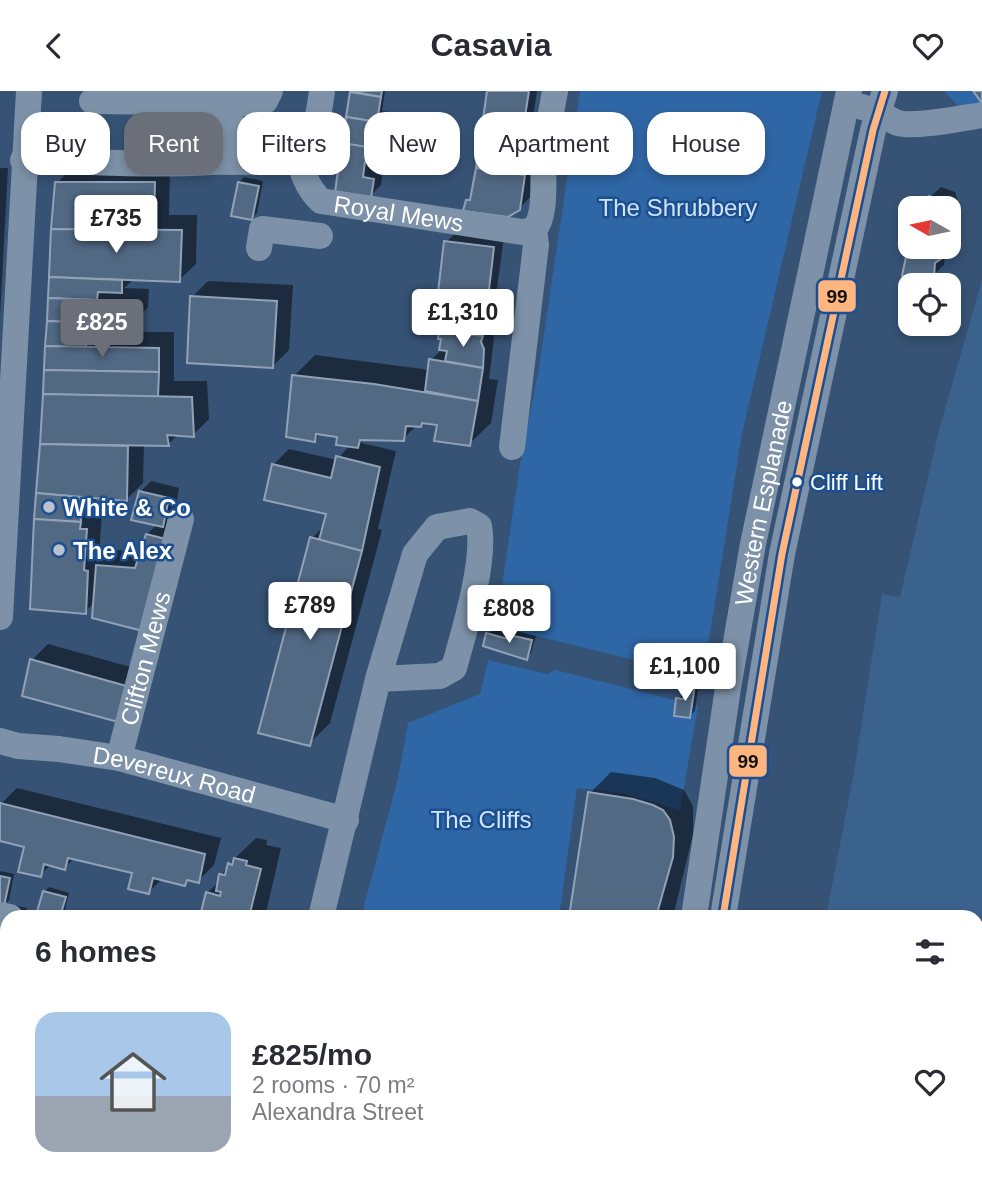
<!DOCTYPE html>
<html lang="en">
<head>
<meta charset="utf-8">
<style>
	:root { --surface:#fff; --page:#f7f7f7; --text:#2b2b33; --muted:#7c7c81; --accent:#6b6f79 }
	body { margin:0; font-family:Helvetica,sans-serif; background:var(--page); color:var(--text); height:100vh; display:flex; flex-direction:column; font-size:26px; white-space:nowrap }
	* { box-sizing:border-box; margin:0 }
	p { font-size:23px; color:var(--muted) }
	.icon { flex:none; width:38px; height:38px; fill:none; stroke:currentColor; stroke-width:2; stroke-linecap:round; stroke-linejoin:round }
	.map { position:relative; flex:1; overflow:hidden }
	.drawer { position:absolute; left:0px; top:819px; width:984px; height:275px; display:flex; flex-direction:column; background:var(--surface); border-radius:21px 21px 0 0; box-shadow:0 4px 10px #0003 }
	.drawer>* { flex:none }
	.hud { position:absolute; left:21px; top:21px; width:942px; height:63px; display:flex; gap:14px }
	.needle { width:46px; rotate:279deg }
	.fabs { position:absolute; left:898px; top:105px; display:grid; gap:14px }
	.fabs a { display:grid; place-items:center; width:63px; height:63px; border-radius:14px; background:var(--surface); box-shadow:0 4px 10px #0003; font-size:35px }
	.price { position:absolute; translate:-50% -60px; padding:0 16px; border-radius:7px; background:#fff; color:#222; font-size:23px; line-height:46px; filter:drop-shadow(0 2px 4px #0008) }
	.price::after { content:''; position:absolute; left:50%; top:42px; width:21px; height:16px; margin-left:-10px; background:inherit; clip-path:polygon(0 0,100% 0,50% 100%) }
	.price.current { background:var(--accent); color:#fff }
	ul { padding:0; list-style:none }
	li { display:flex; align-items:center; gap:21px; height:175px; padding:0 35px }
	li span { display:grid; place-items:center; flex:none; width:196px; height:140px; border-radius:21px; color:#555 }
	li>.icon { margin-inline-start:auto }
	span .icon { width:84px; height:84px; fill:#fffc; stroke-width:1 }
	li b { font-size:30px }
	h2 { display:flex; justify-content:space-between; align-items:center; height:84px; padding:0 35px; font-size:30px }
	.pill { padding:0 24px; border-radius:21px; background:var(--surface); box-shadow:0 4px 10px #0003; font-size:24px; line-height:63px }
	.pill.current { background:var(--accent); color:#fff }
	header { display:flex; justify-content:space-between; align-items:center; height:91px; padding:0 35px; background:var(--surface); font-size:32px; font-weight:700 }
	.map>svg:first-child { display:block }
</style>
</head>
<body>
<header><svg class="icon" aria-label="back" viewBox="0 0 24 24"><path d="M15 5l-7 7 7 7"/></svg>Casavia<svg class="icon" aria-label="heart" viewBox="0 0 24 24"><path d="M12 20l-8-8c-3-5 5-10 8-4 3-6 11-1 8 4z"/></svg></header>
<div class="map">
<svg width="982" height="1093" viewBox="0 0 982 1093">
	<rect width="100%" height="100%" fill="#365274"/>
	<g fill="#2f66a5">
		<polygon points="580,0 822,0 742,343 703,586 496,535 520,373 539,277"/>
		<polygon points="944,0 982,0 982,30 972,30"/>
		<polygon points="488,569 547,583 556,579 698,615 680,719 622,702 577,697 559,826 361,826 398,687 408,632 480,603"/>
		<polygon points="294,1087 633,1087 632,1093 292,1093"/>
	</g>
	<polygon fill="#3b618d" points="982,189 982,1093 799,1093 799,1087 976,1087 976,826 826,826 854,681 882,503 900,506 939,339"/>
	<g fill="#0007">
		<polygon points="352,0 385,0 382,20 395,22 393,37 383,47 390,48 388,60 377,71 374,70 373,76 383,77 381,94 370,105 337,100"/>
		<polygon points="489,0 537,0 526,73 535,74 530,106 519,118 468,110 473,105"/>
		<polygon points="73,76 170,76 169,124 197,124 196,173 179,189 134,188 124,197 149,198 148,216 126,241 174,241 174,290 207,290 209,328 193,344 179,343 168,353 144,353 143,392 127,408 96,406 96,422 102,423 99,464 103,464 103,469 114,459 142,461 147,443 158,433 140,401 151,390 179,397 158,522 95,511 85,521 32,516 57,92"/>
		<polygon points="0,77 8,77 0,225"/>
		<polygon points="244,86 263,90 257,122 252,127 239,91"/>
		<polygon points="941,96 955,101 958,110 956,122 960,137 958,150 945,163 944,174 922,194 908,191 910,155 948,156 948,117 918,117"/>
		<polygon points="457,141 504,146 491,240 494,247 489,288 498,289 491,332 469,353 439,333 424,331 417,334 403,348 366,347 361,352 396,360 378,438 382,439 330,632 309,653 312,447 324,435 328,422 273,374 289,358 337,369 350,354 339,344 321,342 315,349 294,285 315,264 430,279 431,269 441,259 443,247 440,246 446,151"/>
		<polygon points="208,190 293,194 289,259 273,275 192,206"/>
		<polygon points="493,538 512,543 516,540 536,545 531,562 526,567 488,543"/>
		<polygon points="48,553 145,580 137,614 32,569"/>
		<polygon points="693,589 699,590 695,620 690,625 678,608 683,603 687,603 688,594"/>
		<polygon points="611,681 655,687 684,699 693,715 693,743 673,826 571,826 590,702"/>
		<polygon points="17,697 221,747 214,774 198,790 190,788 185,793 162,788 149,801 134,781 75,766 65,777 52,773 40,784 26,754 0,748 1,713"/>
		<polygon points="256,747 267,749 266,754 281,757 265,826 207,826 211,822 207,802 220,790 221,784 229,773"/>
		<polygon points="0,780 14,783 9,809 5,812 27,817 25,826 7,826 7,945 0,952"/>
		<polygon points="49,796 69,802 64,823 60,826 38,822 44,801"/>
		<polygon points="0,973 7,975 7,1080 0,1078"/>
		<polygon points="36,1087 139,1087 133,1093 63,1093"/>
		<polygon points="152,1087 204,1087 202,1093 150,1093"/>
	</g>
	<g fill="#526984" stroke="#92a2b6" stroke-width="2">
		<polygon points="350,0 382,0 381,6"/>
		<polygon points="487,0 529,0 516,83 476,77"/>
		<polygon points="973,0 982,0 982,12"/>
		<polygon points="350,1 381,6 377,31 346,26"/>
		<polygon points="346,26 385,32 383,50 372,48 370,57 342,52"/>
		<polygon points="342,52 380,58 378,73 365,71 363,86 374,88 371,107 335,101"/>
		<polygon points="476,77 525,84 520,119 508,126 463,120 466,109 470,109"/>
		<polygon points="55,91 155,91 154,139 51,138"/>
		<polygon points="238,91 259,95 252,129 231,125"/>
		<polygon points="929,105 945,111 947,117 916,117"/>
		<polygon points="51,138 182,139 180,191 49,186"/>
		<polygon points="948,142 950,148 948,163 935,172 934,186 925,194 907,193 902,185 910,146 910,156 948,156"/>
		<polygon points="444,150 494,156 487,216 437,210"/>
		<polygon points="49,186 122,189 122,202 98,201 97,209 48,207"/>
		<polygon points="190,205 277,210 273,277 187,272"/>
		<polygon points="48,207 97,209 97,212 133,214 132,234 47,230"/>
		<polygon points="437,210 487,216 483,245 433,239"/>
		<polygon points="47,230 119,233 119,251 86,250 86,257 45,255"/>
		<polygon points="439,240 483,245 481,251 484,258 483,277 445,270 447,260 439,259 441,248 438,248"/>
		<polygon points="45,255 159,257 159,281 44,279"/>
		<polygon points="429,268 483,277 478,310 425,300"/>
		<polygon points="44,279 159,281 158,306 43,303"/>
		<polygon points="292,284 374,293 478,310 470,355 434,350 437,334 422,332 421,336 406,335 404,350 360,349 358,357 336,354 337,346 316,343 315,351 286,346"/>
		<polygon points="43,303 192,306 194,346 167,344 169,355 40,353"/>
		<polygon points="40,353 128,355 127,410 36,402"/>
		<polygon points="336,365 380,376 362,460 319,449 326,423 264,409 272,373 331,387"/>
		<polygon points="139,400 169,407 163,436 131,429"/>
		<polygon points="36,402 80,406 81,431 34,428"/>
		<polygon points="34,428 81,431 80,438 87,438 84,479 88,480 86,523 30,518"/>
		<polygon points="146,443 170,449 143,540 92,527 96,474 135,477"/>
		<polygon points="310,446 362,460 310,655 258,642"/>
		<polygon points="486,542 508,548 509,544 532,549 527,569 483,555"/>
		<polygon points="30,568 130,596 122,632 22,605"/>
		<polygon points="686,593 695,594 690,627 674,625 676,607 684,608"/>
		<polygon points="588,701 633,708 653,714 663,719 670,729 674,746 673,766 656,826 569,826"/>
		<polygon points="0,712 205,763 199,792 187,789 185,795 153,787 149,803 128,798 132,782 68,767 65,779 44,773 41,786 18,781 24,756 0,750"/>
		<polygon points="234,767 247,770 246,774 261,778 249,826 208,826 209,823 201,821 206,801 220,805 221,801 216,800 219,783 225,784 228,772 232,774"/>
		<polygon points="0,785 10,787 4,815 0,815"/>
		<polygon points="43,800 66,806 60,826 36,824"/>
		<polygon points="0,830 7,831 7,861 4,869 7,869 7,903 0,901"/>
		<polygon points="0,910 6,911 0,937"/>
		<polygon points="0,979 7,981 7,1007 0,1005"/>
		<polygon points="0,1011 6,1012 4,1022 7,1023 7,1082 0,1080"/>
		<polygon points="28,1087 125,1087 124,1093 55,1093"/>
		<polygon points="150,1087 189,1087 187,1093 149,1093"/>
	</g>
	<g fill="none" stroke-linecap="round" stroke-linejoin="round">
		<g stroke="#7d92a8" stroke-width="26">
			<polyline points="230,0 231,71"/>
			<polyline points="92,10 258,12 265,10 270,0"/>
			<polyline points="211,12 212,71"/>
			<path d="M862 16C878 20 885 27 898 32 916 37 962 27 982 24"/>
			<path id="s1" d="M297 60C302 80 306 96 321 110L522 141 534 139"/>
			<path d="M23 69C86 70 149 75 211 71 239 69 269 76 295 61 316 48 319 23 322 0"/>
			<polyline points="259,157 262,138 320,145"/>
			<path d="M512 356 536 154 534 139C547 123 542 91 544 70 546 47 551 23 555 0"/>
			<polyline points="0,526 29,0"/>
			<path id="s2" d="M0 650 18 655 59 658 119 667 346 729"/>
			<path id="s3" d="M119 667 181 428"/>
			<polyline points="0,824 10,826"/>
			<path d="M321 826 378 588 415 463 437 436 470 430 479 435C486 469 464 541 454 577L440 585 378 588"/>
			<path id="s4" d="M694 826 728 597 753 453 849 0"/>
			<polyline points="723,826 782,463 873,39 885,0"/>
			<polyline points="0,970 7,972"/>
			<polyline points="253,1093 254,1087"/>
			<polyline points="665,1093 665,1087"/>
			<polyline points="697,1093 698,1087"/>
		</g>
		<defs>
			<polyline id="bus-1" points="723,826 782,463 873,39 885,0"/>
		</defs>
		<use href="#bus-1" stroke="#1b4f8f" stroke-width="12"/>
		<use href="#bus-1" stroke="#ffb580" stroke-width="7"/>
	</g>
	<circle fill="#fff" stroke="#1b4f8f" stroke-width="2.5" cx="797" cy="391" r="6"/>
	<g fill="#b9c2ce" stroke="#1b4f8f" stroke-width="2.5">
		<circle cx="49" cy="416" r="7"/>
		<circle cx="59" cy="459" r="7"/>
	</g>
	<g text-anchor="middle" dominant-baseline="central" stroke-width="5" stroke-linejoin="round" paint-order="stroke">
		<g font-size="22" fill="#fff" stroke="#1b4f8f" text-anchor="start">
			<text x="810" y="391">Cliff Lift</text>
		</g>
		<g font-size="24" fill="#cfe3fa" stroke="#1b4f8f">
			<text x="678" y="116">The Shrubbery</text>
			<text x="481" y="728">The Cliffs</text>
		</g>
		<g font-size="24" fill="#fff" stroke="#1b4f8f">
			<text stroke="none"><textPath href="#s1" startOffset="135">Royal Mews</textPath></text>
			<text stroke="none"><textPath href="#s4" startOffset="420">Western Esplanade</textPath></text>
			<text stroke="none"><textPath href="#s3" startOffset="103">Clifton Mews</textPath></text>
			<text stroke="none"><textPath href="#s2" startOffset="178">Devereux Road</textPath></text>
		</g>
		<g font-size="24" font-weight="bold" fill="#fff" stroke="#1b4f8f" text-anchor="start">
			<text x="63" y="416">White &amp; Co</text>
			<text x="73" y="459">The Alex</text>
		</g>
	</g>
	<g stroke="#1b4f8f" stroke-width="2.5">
		<rect x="817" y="188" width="40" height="34" rx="7" fill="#ffb580"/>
		<rect x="728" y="653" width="40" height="34" rx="7" fill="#ffb580"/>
	</g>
	<g font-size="19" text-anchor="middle" font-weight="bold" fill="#111">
		<text x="837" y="212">99</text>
		<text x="748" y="677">99</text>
	</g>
</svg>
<div class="fabs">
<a><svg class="needle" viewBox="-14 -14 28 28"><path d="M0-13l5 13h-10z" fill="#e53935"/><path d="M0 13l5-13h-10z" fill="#7c7c81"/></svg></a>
<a><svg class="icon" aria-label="locate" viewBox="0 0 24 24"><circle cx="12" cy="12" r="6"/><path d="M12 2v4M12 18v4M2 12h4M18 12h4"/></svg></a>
</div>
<b class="price" style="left:116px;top:164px">£735</b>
<b class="price" style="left:463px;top:258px">£1,310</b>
<b class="price current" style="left:102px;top:268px">£825</b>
<b class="price" style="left:310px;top:551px">£789</b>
<b class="price" style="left:509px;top:554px">£808</b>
<b class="price" style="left:685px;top:612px">£1,100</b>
<div class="hud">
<a class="pill">Buy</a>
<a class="pill current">Rent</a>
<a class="pill">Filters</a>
<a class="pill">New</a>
<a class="pill">Apartment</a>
<a class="pill">House</a>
</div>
<section class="drawer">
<h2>6 homes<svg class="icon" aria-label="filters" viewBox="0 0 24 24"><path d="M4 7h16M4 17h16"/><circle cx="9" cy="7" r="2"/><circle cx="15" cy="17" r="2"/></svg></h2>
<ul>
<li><span style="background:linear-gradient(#a9c7e8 60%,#9aa5b1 0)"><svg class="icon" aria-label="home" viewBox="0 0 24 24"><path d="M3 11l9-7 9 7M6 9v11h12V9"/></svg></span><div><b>£825/mo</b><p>2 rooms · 70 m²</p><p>Alexandra Street</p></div><svg class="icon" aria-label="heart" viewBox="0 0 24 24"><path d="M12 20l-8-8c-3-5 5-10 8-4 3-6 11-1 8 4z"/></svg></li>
</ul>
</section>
</div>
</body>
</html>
